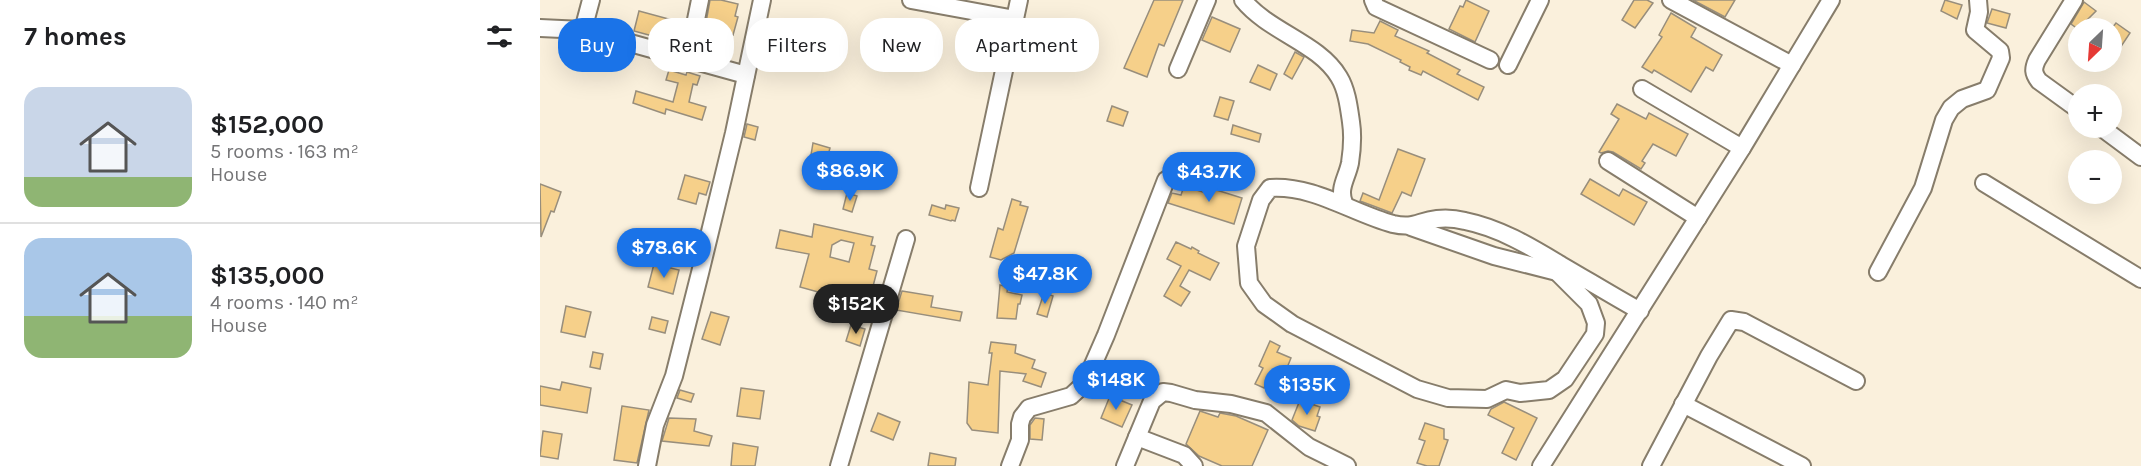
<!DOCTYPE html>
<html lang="en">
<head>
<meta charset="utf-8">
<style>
	:root { --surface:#fff; --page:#f6f6f6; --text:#202124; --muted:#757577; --line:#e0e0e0; --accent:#1a73e8 }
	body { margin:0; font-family:Karla,sans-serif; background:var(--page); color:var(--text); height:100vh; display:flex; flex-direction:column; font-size:22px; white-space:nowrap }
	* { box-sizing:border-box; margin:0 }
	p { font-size:20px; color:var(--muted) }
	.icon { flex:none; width:33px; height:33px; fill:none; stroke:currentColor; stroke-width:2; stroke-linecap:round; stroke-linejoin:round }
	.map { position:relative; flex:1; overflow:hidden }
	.side { display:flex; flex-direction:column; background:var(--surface); width:540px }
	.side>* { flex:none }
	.banner { position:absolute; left:18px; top:18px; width:570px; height:54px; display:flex; gap:12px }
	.needle { width:39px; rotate:205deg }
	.tools { position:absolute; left:1528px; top:18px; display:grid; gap:12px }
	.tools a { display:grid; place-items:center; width:54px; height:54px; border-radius:50%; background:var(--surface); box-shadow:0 6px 24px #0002; font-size:30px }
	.price { position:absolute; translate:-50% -51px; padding:0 14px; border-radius:21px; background:var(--accent); color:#fff; font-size:20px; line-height:39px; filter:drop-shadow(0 2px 3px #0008) }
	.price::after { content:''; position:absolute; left:50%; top:36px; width:18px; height:14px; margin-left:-9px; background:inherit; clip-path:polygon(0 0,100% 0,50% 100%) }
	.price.on { background:#222; color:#fff }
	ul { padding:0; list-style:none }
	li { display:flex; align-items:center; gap:18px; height:150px; padding:0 24px }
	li+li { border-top:2px solid var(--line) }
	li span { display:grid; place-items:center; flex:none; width:168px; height:120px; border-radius:18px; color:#555 }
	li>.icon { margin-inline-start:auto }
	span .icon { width:72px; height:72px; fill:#fffc; stroke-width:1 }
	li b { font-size:26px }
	h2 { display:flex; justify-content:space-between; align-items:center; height:72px; padding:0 24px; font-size:26px }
	.chip { padding:0 21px; border-radius:24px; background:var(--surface); box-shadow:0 6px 24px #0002; font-size:21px; line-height:54px }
	.chip.on { background:var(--accent); color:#fff }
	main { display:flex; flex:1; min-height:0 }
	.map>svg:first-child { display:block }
</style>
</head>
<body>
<main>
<section class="side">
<h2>7 homes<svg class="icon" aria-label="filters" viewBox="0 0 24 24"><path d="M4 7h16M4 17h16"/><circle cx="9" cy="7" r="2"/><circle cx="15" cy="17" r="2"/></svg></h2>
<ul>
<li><span style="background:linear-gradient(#c9d6e8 75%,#8fb573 0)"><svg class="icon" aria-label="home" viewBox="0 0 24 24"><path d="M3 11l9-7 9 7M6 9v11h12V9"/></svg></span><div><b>$152,000</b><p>5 rooms · 163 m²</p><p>House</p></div></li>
<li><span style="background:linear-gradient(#a9c7e8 65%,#8fb573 0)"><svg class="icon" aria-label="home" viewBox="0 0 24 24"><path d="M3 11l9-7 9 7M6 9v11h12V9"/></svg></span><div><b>$135,000</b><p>4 rooms · 140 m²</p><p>House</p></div></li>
</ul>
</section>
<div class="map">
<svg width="1601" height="466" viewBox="0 0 1601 466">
	<rect width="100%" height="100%" fill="#faf0dc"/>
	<g fill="#f6d08a" stroke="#988e7c" stroke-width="1.5" fill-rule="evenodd">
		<polygon points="170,0 181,0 198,4 195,16 198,17 193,35 165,28"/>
		<polygon points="614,0 643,0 624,46 619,44 607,77 584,68"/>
		<polygon points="926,0 949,11 935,42 909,29 920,6 923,7"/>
		<polygon points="1094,0 1107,0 1113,3 1095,28 1082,20"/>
		<polygon points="1153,0 1195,0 1185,17"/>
		<polygon points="1405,0 1422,5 1417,19 1401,11"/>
		<polygon points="1544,2 1556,11 1538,29 1531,24"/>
		<polygon points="1452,9 1470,14 1466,28 1447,23"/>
		<polygon points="99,11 136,21 131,41 94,31"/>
		<polygon points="1131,13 1156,28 1151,37 1182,55 1173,71 1166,67 1151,92 1114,70 1112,73 1102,67 1122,37 1119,35"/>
		<polygon points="672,17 700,29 690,52 662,40"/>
		<polygon points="840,21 858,30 855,36 889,51 887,53 920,70 917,74 944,87 938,100 883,71 881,75 869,70 870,67 860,62 861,60 828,44 810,41 812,30 834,33"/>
		<polygon points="431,22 460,30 448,59 423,52"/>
		<polygon points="1576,23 1590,33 1572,60 1572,28"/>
		<polygon points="755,52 764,57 752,79 744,74"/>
		<polygon points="718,65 737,74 730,90 710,82"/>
		<polygon points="129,70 146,75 147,72 160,76 157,85 153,84 149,102 166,107 162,120 126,109 125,114 93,103 96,91 133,102 138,83 126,80"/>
		<polygon points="680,97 694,101 688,120 674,116"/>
		<polygon points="1077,104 1106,119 1109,113 1148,134 1136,156 1113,144 1102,161 1105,163 1101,169 1073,152 1068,151 1061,153 1059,152 1079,119 1071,114"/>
		<polygon points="572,106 588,112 583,126 567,121"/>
		<polygon points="207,124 218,127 215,140 204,137"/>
		<polygon points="693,125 721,134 719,142 691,134"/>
		<polygon points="273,143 290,148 287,159 271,155"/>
		<polygon points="858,149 885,159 871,196 862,192 852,213 820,201 823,193 839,200"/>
		<polygon points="145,175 170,182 166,195 159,193 156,204 138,199"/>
		<polygon points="1050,179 1079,196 1083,189 1107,202 1094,225 1041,194"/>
		<polygon points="0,184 21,192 14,212 11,211 1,237"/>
		<polygon points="644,186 669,194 670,188 702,198 694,224 628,203 632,193 641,195"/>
		<polygon points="307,193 317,196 312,212 303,209"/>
		<polygon points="472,199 481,202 480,205 488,207 474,253 461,260 450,257 458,228 463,230"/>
		<polygon points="392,205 405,209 406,205 419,208 415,221 412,220 411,221 389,215"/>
		<path d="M274 224 333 237 331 245 335 246 329 269 337 271 327 309 288 298 289 295 260 287 269 254 236 248 240 230 272 237ZM301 240 314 243 309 262 290 257 292 245Z"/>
		<polygon points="636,242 651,249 652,247 659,251 658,253 679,263 670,280 649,270 640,286 650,292 641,306 624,296 641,266 627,259"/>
		<polygon points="114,264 139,270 133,294 108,287"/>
		<polygon points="460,285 468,287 467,292 482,295 480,304 478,304 476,319 457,318"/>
		<polygon points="362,291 393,296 391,307 422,312 420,321 356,310"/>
		<polygon points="504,293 513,296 507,317 497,314"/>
		<polygon points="26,306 51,312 45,337 21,332"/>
		<polygon points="171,312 189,317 180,345 162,339"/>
		<polygon points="112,317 128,321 125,333 109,329"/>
		<polygon points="311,325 325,329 320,346 306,341"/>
		<polygon points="730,341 740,346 737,352 751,358 742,380 730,375 724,388 715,384 723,368 719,366"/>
		<polygon points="451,342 476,345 475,353 495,360 492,368 506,373 501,387 483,381 486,374 460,371 458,433 432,430 427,423 429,382 448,385 452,353 449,353"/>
		<polygon points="53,352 63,354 60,369 50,367"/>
		<polygon points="22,382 51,388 47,413 0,405 0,386 20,390"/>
		<polygon points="201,388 224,391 220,419 197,416"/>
		<polygon points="140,390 154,394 151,402 137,398"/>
		<polygon points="570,396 592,405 582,427 561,418"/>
		<polygon points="760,400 780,407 777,416 780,417 775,431 759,426 752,420"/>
		<polygon points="964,402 997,418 976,460 962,453 974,428 948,415 951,409"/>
		<polygon points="82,406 109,410 97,463 74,460"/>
		<polygon points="660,411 678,417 680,413 696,416 728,430 712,466 682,466 659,456 646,444"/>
		<polygon points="338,413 360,422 353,440 331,431"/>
		<polygon points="129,418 156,419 154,431 172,436 169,446 122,441"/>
		<polygon points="495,418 504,419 502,440 490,439 490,425"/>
		<polygon points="885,423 904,429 904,439 908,440 899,466 887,466 877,463 885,441 879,439"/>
		<polygon points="3,431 22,434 18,459 0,456"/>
		<polygon points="193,443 218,447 215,466 191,466"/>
		<polygon points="390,453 416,458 415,466 388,466"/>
	</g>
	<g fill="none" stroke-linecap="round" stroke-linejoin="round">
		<defs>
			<g id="minor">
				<polyline points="371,0 475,19"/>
				<path d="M703 0C729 32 779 43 799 77 807 90 809 108 811 122 813 135 812 150 810 163 807 178 798 188 804 203"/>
				<polyline points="833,0 836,7 950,60"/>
				<polyline points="1131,0 1252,65"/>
				<path d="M1534 0 1497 60C1493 69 1493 73 1499 81L1539 110"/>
				<polyline points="0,28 43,30 206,75"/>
				<polyline points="43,30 51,0"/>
				<polyline points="148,59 160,0"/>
				<polyline points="968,65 1000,0"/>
				<polyline points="638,69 667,0"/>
				<polyline points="1102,89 1202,148"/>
				<polyline points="1562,128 1601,157"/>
				<polyline points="1068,161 1158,218"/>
				<polyline points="1444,183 1601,279"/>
				<polyline points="439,188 479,0"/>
				<polyline points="871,227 954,256 1017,272"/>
				<path d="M1011 259 1017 272 1049 304 1056 323 1055 334 1025 379 1009 390 980 393 966 390 947 399 908 398 877 389 752 324 724 304 709 283 706 246 721 200 730 188C774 185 812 213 853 224 874 229 878 221 897 219 905 218 917 219 925 221 960 228 991 247 1021 265 1047 280 1073 296 1100 311"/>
				<polyline points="1338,272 1383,188 1404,120 1411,108 1422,99 1447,90 1461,58 1460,51 1435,30 1439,12 1438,0"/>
				<polyline points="1143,404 1262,466"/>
				<polyline points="597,437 644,455 654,466"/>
				<polyline points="107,466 115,425 134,376 160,273 194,133 222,0"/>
				<polyline points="299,466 366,239"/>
				<polyline points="470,466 480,440 480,424 482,417 489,408 531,396 545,383 566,335 626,180"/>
				<polyline points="585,466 612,401 623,392 631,393 655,400 691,404 726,413 769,447 807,466"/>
				<polyline points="1001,466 1202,148 1291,0"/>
				<polyline points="1111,466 1169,356 1191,320 1204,322 1316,381"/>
			</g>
		</defs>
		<use href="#minor" stroke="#877d6b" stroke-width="20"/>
		<use href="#minor" stroke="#fff" stroke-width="16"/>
	</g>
</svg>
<div class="tools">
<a><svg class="needle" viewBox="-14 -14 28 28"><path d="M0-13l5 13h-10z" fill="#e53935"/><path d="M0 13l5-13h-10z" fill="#757577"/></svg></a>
<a>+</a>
<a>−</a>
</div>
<b class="price" style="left:310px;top:202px">$86.9K</b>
<b class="price" style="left:669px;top:203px">$43.7K</b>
<b class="price" style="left:124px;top:279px">$78.6K</b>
<b class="price" style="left:505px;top:305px">$47.8K</b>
<b class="price on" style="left:316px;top:335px">$152K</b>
<b class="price" style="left:576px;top:411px">$148K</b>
<b class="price" style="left:767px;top:416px">$135K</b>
<div class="banner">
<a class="chip on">Buy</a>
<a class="chip">Rent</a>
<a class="chip">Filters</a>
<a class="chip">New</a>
<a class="chip">Apartment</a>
</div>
</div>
</main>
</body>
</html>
